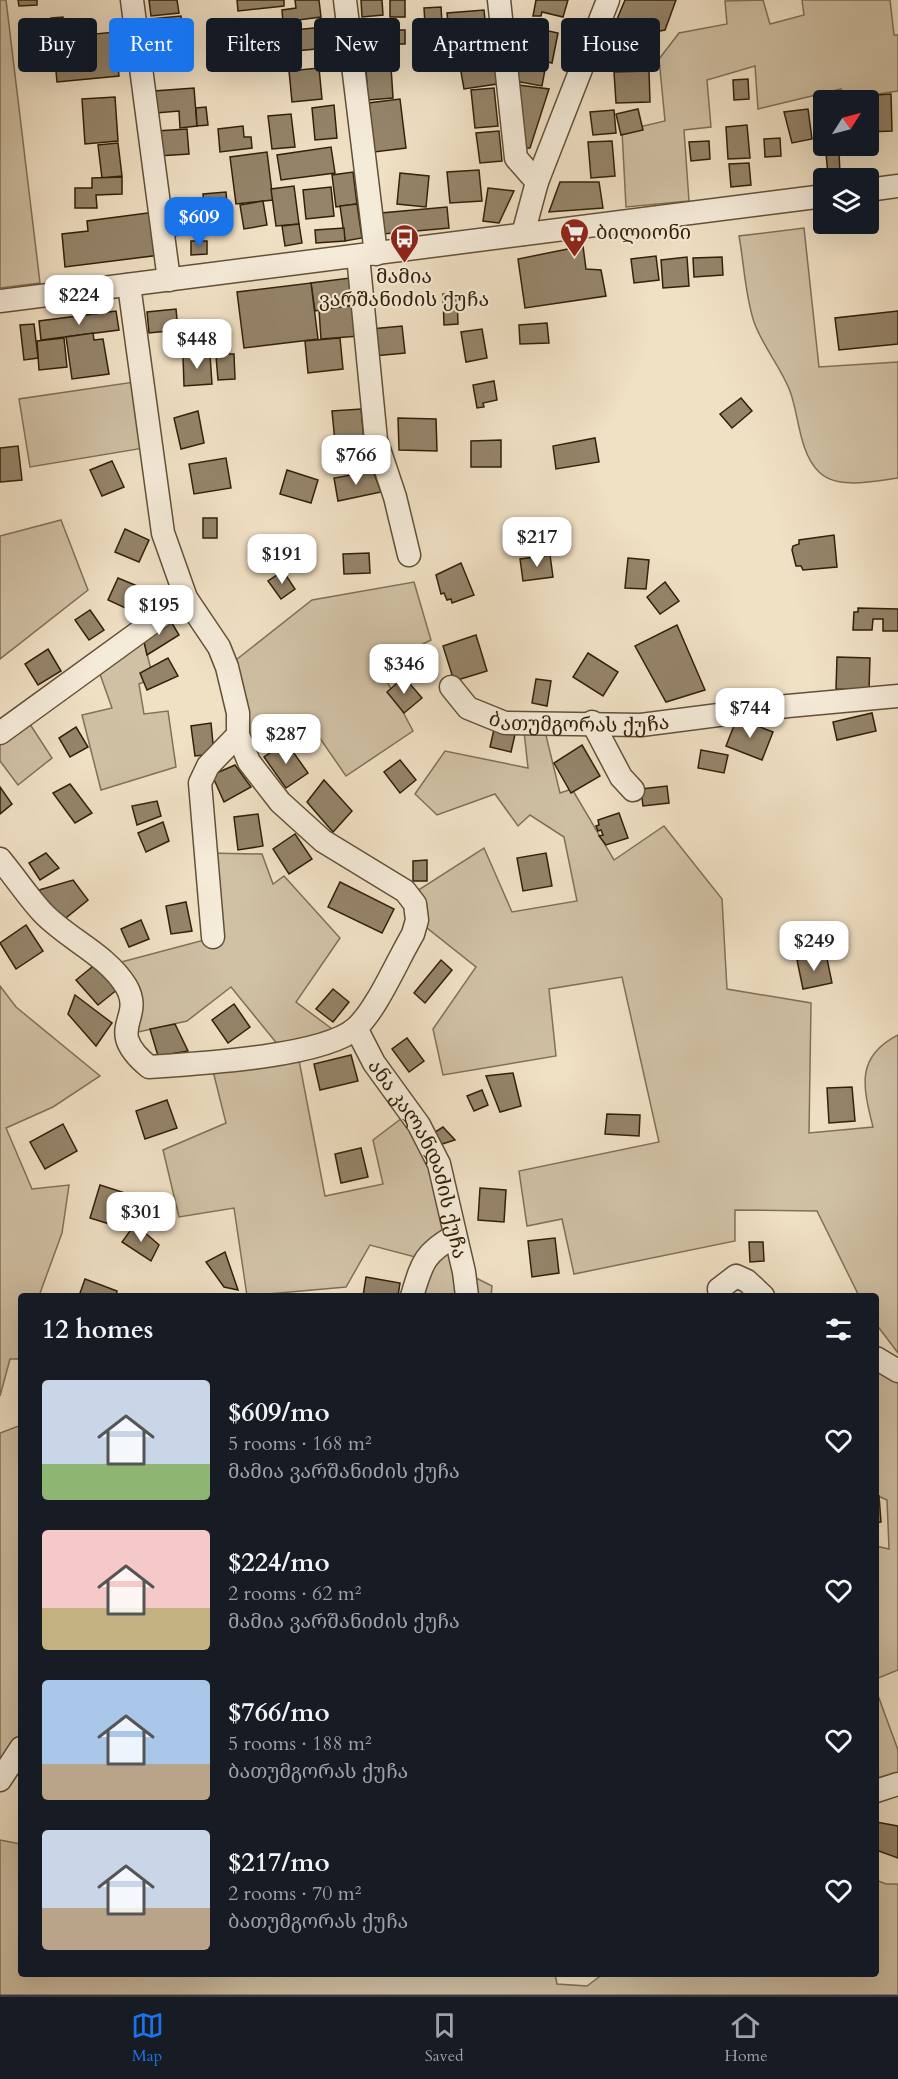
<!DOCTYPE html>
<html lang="en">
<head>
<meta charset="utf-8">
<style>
	:root { --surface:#171b24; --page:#20242c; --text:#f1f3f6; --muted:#9ea1a6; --line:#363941; --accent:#1a73e8 }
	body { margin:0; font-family:Cardo,"Noto Serif Georgian",serif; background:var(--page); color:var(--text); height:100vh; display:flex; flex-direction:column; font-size:22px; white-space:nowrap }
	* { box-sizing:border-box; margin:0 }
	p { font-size:20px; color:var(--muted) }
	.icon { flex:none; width:33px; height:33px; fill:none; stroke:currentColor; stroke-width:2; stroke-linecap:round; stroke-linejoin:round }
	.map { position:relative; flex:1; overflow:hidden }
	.drawer { position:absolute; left:18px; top:1293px; width:861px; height:684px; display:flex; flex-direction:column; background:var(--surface); border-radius:6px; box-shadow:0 6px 24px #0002 }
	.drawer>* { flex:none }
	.top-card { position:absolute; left:18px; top:18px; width:862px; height:54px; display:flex; gap:12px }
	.needle { width:39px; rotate:54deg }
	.buttons { position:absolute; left:813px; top:90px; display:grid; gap:12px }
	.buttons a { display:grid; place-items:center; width:66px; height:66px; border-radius:6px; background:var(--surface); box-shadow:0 6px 24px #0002; font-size:30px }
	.price { position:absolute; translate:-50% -51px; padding:0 14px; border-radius:12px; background:#fff; color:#222; font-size:20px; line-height:39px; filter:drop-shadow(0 2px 3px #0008) }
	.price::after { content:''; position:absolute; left:50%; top:36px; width:18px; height:14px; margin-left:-9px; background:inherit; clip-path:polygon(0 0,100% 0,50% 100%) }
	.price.on { background:var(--accent); color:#fff }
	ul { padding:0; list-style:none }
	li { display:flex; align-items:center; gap:18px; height:150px; padding:0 24px }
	li span { display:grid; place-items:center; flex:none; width:168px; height:120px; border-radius:6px; color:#555 }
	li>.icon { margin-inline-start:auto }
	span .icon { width:72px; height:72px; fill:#fffc; stroke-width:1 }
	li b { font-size:26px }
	h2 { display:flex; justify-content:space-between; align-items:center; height:72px; padding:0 24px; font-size:26px }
	.pill { padding:0 21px; border-radius:6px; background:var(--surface); box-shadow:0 6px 24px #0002; font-size:21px; line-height:54px }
	.pill.on { background:var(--accent); color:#fff }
	.tabs { display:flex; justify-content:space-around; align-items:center; height:84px; border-top:2px solid var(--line); background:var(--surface); font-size:16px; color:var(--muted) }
	.tabs a { display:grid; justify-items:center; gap:3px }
	.tabs .on { color:var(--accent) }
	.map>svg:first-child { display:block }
</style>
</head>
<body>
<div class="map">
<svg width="898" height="1995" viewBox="0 0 898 1995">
	<rect width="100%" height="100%" fill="#f0e0c4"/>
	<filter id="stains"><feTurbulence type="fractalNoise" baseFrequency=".00333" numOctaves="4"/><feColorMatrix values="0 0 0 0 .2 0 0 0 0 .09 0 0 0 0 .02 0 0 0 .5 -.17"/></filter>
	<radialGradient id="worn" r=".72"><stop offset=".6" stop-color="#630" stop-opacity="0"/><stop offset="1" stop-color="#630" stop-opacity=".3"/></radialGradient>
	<g fill="#d0c0a4" stroke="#817056" stroke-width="1.5">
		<polygon points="0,0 6,0 40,283 0,288"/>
		<polygon points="763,0 770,24 804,15 802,0 890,0 894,35 898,35 898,91 872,95 870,135 868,100 844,100 841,89 758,109 755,66 707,80 711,127 684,130 689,201 626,207 622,131 665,121 659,59 679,33 727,24 725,1"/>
		<path d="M804 228 819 367 898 362V478C875 481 837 490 819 472 799 453 799 415 790 391 780 366 763 347 754 322 745 295 744 263 739 236Z"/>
		<polygon points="141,381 150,447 30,467 19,399"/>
		<polygon points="61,520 88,590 0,659 0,536"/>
		<polygon points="414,582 431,640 379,666 413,731 346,776 306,718 244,750 227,667 312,600"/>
		<polygon points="141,629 153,678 139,684 144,714 168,711 176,767 101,790 82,715 112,708 96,663"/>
		<polygon points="24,715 52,758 18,785 0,761 0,733"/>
		<path d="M523 722 543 723 560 793 572 789 614 860 664 826 722 899 727 989 811 1003 809 1133 873 1127C863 1087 855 1057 898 1035V1353L876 1324V1296H859L817 1211 735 1210V1241L574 1274 562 1219 527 1226 519 1171 659 1142 622 977 549 989 556 1056 443 1075 433 1029 476 967 417 920 409 896 484 848 512 912 577 901 564 837 530 815 518 826 495 794 437 815 415 794 445 751 528 768Z"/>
		<polygon points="206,853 262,854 273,884 284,876 340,938 296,1002 344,1038 297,1050 325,1196 383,1184 373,1140 410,1112 464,1272 492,1286 491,1296 412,1296 423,1259 370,1245 346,1287 247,1296 234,1208 179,1217 163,1150 226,1123 211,1063 283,1051 231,987 187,1021 125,1035 132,1009 110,965 212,938"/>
		<polygon points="0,986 16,1007 100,1076 53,1107 6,1128 32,1189 69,1185 62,1233 39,1296 21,1296 21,1359 10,1359 0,1396"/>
		<polygon points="876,1358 898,1371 898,1670 876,1679 876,1546 889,1549 887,1500 876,1495"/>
		<polygon points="21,1425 21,1748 0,1780 0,1433"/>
		<polygon points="876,1690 898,1750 898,1784 876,1791"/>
		<polygon points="0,1840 21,1844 21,1974 555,1974 557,1984 587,1986 603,1974 876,1974 876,1880 886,1884 898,1884 898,1995 0,1995"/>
	</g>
	<g fill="#95846a" stroke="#322108" stroke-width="1.5">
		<polygon points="18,0 37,0 37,5 19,6"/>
		<polygon points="149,0 177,0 179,13 151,16"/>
		<polygon points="237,0 284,0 284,6 238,11"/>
		<polygon points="295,0 319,0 321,17 283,22 282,10 296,8"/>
		<polygon points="361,0 382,0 383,15 362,17"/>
		<rect x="390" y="0" width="15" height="17"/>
		<polygon points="536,0 568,0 563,17 542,12 541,16 533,16"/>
		<polygon points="625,0 676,0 665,30 644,34 615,24"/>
		<polygon points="441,7 442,23 425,24 424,8"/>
		<polygon points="484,10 487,39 450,42 447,13"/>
		<polygon points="181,16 184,43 153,46 150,19"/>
		<polygon points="63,17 65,37 115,32 119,76 57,82 51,18"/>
		<polygon points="362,19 396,19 396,30 405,30 405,44 355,44 354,36 362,36"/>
		<polygon points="324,27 326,48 296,51 294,30"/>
		<polygon points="535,28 558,33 552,63 529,58"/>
		<polygon points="614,39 642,48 635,69 607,61"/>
		<polygon points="388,44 390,65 371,66 369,45"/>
		<polygon points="492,50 497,84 464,89 458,55"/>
		<polygon points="518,59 546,64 542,86 514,81"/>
		<polygon points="391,67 393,98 368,100 366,69"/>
		<polygon points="319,68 322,99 292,102 289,71"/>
		<polygon points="649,71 650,102 616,103 614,72"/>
		<polygon points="748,79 749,99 734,100 733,80"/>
		<polygon points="511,84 549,89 530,148 519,148"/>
		<polygon points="194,88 197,126 180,128 179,111 156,113 154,91"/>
		<polygon points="494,88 498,126 475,128 471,90"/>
		<polygon points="891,94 892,131 868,132 868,109 878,108 877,95"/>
		<polygon points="115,97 118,141 85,144 82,99"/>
		<polygon points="400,99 406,148 374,152 368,103"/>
		<polygon points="334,105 337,138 315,140 312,108"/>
		<polygon points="206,107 208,125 197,126 196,108"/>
		<polygon points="638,109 643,130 621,135 616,114"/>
		<polygon points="808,109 812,139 792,143 784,112"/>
		<polygon points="614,110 616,133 593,135 590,112"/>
		<polygon points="291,114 295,147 272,149 268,116"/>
		<polygon points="824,117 824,146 846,146 819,149 815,118"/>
		<polygon points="747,125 750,158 728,159 726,127"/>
		<polygon points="243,126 244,137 251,137 252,148 220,152 218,129"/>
		<polygon points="187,129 189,154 158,156 156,131"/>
		<polygon points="499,131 502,161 480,163 476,133"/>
		<polygon points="780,138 781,156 765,157 764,139"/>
		<polygon points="612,141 615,176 591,178 588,142"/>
		<polygon points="709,141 710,159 691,161 689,142"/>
		<polygon points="118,143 122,176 102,178 98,145"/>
		<polygon points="331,147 335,173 281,180 277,155"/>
		<polygon points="267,152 273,200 236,204 230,157"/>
		<polygon points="839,152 840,174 828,175 826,153"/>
		<polygon points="749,163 751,185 731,187 729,164"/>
		<polygon points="479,170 482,201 450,203 447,172"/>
		<polygon points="353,172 357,204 336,207 332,175"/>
		<polygon points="400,173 429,176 426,207 397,204"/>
		<polygon points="122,177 122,194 96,195 97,208 75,208 75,188 92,188 92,178"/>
		<polygon points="560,182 599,182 603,208 549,212"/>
		<polygon points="294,186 299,224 276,226 271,189"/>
		<polygon points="331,187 334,216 306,219 303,190"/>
		<polygon points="488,188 514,191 499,223 483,221"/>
		<polygon points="226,192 229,229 207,231 203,194"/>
		<polygon points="200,198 204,228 185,231 181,200"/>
		<polygon points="263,201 267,225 244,229 240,205"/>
		<polygon points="357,204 362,238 345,241 340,206"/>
		<polygon points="447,207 449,228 383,234 381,213"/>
		<polygon points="155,212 160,255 65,267 62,234 88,231 87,221"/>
		<polygon points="176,212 180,235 166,237 163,214"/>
		<polygon points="299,224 302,243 285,246 282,226"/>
		<polygon points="344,228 345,241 316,243 315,230"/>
		<polygon points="191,241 207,241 207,254 191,255"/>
		<polygon points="583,246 586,269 601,270 606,296 525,308 518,259"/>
		<polygon points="656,256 659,280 634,283 631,259"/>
		<polygon points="687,257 689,286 663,288 661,260"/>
		<polygon points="722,257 723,275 694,277 693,258"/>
		<polygon points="350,278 354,305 315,311 311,283"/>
		<polygon points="311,283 318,339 244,348 237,292"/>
		<polygon points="443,294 457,294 458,324 444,325"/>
		<polygon points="356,305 359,336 321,339 319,310"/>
		<polygon points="176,309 178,330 149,333 147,312"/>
		<polygon points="116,311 119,330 41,340 39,321"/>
		<polygon points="898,311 898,344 839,350 835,318"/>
		<polygon points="547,323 549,343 520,344 519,325"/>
		<polygon points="34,324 38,358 24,360 20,325"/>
		<polygon points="402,326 405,353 374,356 371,329"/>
		<polygon points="482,329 487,358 466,362 461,332"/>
		<polygon points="211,330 229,330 229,354 234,354 235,379 218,380 216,356 211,356"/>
		<polygon points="93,333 94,340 103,339 109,374 72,379 66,337"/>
		<polygon points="64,338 67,367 39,370 37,341"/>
		<polygon points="340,338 343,369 308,373 305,341"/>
		<polygon points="210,355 212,384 184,386 183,356"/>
		<polygon points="494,381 497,400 483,403 484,407 477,408 473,385"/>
		<polygon points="741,398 752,411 732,428 720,414"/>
		<polygon points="361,409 364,440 335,442 332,411"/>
		<polygon points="198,411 204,443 181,449 174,418"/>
		<polygon points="398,418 436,419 437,451 399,450"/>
		<polygon points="595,438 599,462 556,469 553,446"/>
		<polygon points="501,440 501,467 471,467 471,441"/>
		<polygon points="18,446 22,480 0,482 0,448"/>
		<polygon points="226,458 231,488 194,494 189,464"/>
		<polygon points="112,461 124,487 102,496 90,470"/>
		<polygon points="287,470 318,480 311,503 280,494"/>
		<polygon points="373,471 381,492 338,501 334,478"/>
		<rect x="203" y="518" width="14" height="20"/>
		<polygon points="125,529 149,540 139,562 115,552"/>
		<polygon points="834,535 837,567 803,570 801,566 796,566 792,550 793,546 799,544 799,540"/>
		<polygon points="369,553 370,573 344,574 343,554"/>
		<polygon points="550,555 553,577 523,581 520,559"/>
		<polygon points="628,558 649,560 646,589 625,588"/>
		<polygon points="461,563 474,595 452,603 451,599 447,600 444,593 441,594 436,575"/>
		<polygon points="283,571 295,589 281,599 268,581"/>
		<polygon points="118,578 142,588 132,611 108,600"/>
		<polygon points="665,582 679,601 660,614 647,597"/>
		<polygon points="858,608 898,609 898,631 883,631 883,619 873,619 872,630 853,630 854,612 858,612"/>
		<polygon points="90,610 104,630 89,640 75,620"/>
		<polygon points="169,618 179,635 147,655 142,633"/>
		<polygon points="677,625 705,690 666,702 635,646"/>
		<polygon points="476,635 487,671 454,681 443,646"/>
		<polygon points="48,649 61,671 38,685 25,664"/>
		<polygon points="588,653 618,672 603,696 573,677"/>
		<polygon points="837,657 870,658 869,690 836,689"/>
		<polygon points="168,658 178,676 147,690 140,673"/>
		<polygon points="404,677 422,698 404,713 387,692"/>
		<polygon points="536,679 551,681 547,706 532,703"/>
		<polygon points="872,713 876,731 837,740 833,722"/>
		<polygon points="737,718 773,732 762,760 726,746"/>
		<polygon points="211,723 214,754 195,756 191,726"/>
		<polygon points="495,725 516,730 511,752 490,747"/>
		<polygon points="76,727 88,747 70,757 59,738"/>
		<polygon points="286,742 308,773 286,788 264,757"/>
		<polygon points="582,745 600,776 571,793 554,763"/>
		<polygon points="701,750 728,755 724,773 698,768"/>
		<polygon points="400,760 416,780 400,793 384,772"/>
		<polygon points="235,765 251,787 224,802 212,775"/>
		<polygon points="324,780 352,811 333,832 307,802"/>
		<polygon points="70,784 92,813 75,823 53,793"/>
		<polygon points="667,786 669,803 643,806 641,789"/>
		<polygon points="0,787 12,804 0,814"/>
		<polygon points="157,801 161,816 137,825 132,806"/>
		<polygon points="619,813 628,838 606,845 599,836 603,835 601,830 598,831 596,826 599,825 598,820"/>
		<polygon points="258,814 263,846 238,850 234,817"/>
		<polygon points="163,822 169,841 146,852 138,833"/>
		<polygon points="295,834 312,859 289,874 273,849"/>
		<polygon points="46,853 59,868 40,880 29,863"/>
		<polygon points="546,853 552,886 523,891 517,858"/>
		<polygon points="427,860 427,881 413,881 413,861"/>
		<polygon points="73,880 88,900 57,925 39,890"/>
		<polygon points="340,882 394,909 382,933 328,907"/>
		<polygon points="186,902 192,931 171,934 166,906"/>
		<polygon points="141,920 149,939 129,947 121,929"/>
		<polygon points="26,925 43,951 16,969 0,943"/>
		<polygon points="826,954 832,983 803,989 797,960"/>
		<polygon points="441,960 452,970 425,1003 414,993"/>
		<polygon points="97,963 118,989 98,1005 76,980"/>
		<polygon points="333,989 349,1002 333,1022 316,1009"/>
		<polygon points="75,995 112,1023 96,1046 68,1014"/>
		<polygon points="234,1004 250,1027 228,1043 212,1020"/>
		<polygon points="175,1024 188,1051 158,1056 150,1029"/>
		<polygon points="407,1038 424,1061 409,1072 392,1049"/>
		<polygon points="351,1055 358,1081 320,1090 314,1064"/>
		<polygon points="513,1073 521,1106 500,1112 486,1076"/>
		<polygon points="852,1087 855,1121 829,1123 827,1088"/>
		<polygon points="482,1090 488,1105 474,1111 467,1096"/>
		<polygon points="167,1100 177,1128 145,1139 136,1111"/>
		<polygon points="607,1114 640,1115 639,1136 605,1134"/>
		<polygon points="63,1124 77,1151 45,1169 30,1142"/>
		<polygon points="443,1127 455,1140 439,1145 432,1134"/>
		<polygon points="361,1148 368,1177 341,1183 335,1154"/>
		<polygon points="100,1185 128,1194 119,1227 90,1218"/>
		<polygon points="480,1188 506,1190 504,1222 478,1220"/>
		<polygon points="135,1224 159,1245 151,1261 122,1242"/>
		<polygon points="555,1238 559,1273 532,1277 528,1241"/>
		<polygon points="749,1242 763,1242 764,1261 750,1262"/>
		<polygon points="225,1252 238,1290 224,1287 206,1262"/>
		<polygon points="366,1277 400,1283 398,1296 363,1296"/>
		<polygon points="85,1279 117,1291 116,1296 79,1296"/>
		<polygon points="879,1496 881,1522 876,1523 876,1497"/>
		<polygon points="876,1822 898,1826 898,1858 876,1850"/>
	</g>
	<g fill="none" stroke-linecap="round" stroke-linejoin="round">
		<defs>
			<g id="minor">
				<polyline points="132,0 169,280"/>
				<polyline points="345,0 376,254"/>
				<polyline points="499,0 516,158 537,182"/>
				<polyline points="868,190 898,186"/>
				<polyline points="523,234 537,182 608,0"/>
				<polyline points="358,256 376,440 395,497 409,555"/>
				<polyline points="0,301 824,196"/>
				<path id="s1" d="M451 687 468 708 505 723 641 725 788 706 898 696"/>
				<polyline points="592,722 621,777 633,790"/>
				<polyline points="0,733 186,598"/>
				<path d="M0 859C15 877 28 897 43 913 69 940 106 954 126 986 146 1020 102 1028 149 1067 194 1064 324 1057 356 1028 377 1009 397 961 413 934L417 920 415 904 405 891 323 841 280 802 249 762 238 735V713L227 667 219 647 186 598 163 533 129 285"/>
				<polyline points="213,937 200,783 208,766 238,735"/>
				<path id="s2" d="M356 1028 374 1063 419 1125 439 1164 464 1272 467 1296"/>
				<path d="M412 1296C422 1263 424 1253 455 1236"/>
				<polyline points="720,1296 719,1289 736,1276 747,1281 763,1296"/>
				<polyline points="876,1358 898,1371"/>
				<polyline points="0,1780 21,1748"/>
				<polyline points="876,1791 898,1784"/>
			</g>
		</defs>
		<use href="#minor" stroke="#625137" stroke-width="25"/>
		<use href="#minor" stroke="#f5ebd9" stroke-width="22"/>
	</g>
	<defs>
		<symbol id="supermarket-pin" viewBox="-11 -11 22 30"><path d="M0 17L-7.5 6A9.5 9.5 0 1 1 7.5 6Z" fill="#8f2418" stroke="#f5ebd9"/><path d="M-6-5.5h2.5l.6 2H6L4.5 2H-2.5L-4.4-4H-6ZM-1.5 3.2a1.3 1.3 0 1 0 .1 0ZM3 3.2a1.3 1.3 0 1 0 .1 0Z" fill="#fff"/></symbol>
		<symbol id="bus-pin" viewBox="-11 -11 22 30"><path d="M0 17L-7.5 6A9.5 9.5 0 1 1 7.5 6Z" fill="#8f2418" stroke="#f5ebd9"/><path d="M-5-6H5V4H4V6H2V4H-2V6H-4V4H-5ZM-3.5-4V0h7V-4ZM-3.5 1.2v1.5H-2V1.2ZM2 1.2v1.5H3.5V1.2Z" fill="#fff"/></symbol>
	</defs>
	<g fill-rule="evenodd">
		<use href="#supermarket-pin" x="558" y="216" width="33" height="45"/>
		<use href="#bus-pin" x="388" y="222" width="33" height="45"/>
	</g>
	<g text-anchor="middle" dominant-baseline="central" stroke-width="4.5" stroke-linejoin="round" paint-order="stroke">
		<g font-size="20" fill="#322108" stroke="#f5ebd9" text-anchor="start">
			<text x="596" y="232">ბილიონი</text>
			<text x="404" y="276" text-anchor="middle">მამია<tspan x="404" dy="23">ვარშანიძის ქუჩა</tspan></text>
		</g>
		<g font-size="20" fill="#322108" stroke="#f5ebd9">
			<text stroke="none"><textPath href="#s1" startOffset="141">ბათუმგორას ქუჩა</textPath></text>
			<text stroke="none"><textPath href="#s2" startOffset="147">ანა კალანდაძის ქუჩა</textPath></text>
		</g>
	</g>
	<rect width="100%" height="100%" filter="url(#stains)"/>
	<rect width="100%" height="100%" fill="url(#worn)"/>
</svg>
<div class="buttons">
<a><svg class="needle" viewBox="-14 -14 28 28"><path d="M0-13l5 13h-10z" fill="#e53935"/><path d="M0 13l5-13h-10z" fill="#9ea1a6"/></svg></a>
<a><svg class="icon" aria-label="layers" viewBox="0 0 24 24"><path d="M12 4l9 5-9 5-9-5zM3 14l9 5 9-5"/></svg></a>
</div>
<b class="price on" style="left:199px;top:248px">$609</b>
<b class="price" style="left:79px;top:326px">$224</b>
<b class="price" style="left:197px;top:370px">$448</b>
<b class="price" style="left:356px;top:486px">$766</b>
<b class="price" style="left:537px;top:568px">$217</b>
<b class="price" style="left:282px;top:585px">$191</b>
<b class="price" style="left:159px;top:636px">$195</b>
<b class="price" style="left:404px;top:695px">$346</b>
<b class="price" style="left:750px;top:739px">$744</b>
<b class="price" style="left:286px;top:765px">$287</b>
<b class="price" style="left:814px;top:972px">$249</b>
<b class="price" style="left:141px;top:1243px">$301</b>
<div class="top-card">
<a class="pill">Buy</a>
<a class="pill on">Rent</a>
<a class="pill">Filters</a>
<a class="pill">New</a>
<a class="pill">Apartment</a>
<a class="pill">House</a>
</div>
<section class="drawer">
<h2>12 homes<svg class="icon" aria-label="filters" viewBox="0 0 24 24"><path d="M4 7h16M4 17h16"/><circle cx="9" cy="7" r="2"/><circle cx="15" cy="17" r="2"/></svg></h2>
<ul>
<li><span style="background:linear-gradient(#c9d6e8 70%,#8fb573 0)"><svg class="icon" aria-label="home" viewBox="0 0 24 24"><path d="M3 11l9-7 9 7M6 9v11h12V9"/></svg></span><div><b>$609/mo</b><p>5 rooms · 168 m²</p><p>მამია ვარშანიძის ქუჩა</p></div><svg class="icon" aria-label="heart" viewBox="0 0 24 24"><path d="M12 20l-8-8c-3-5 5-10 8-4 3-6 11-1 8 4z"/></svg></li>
<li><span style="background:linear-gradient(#f6c9c9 65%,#c2b280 0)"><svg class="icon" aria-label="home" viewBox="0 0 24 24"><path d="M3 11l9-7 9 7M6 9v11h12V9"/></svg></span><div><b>$224/mo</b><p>2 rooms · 62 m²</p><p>მამია ვარშანიძის ქუჩა</p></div><svg class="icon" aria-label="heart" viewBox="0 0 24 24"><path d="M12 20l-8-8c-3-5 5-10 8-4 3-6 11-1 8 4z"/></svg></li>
<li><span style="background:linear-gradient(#a9c7e8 70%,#b9a48a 0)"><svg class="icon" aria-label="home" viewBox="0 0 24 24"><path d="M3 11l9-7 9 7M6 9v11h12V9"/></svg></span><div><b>$766/mo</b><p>5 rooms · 188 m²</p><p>ბათუმგორას ქუჩა</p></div><svg class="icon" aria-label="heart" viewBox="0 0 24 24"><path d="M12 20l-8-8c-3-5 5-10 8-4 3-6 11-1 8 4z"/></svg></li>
<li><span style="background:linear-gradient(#c9d6e8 65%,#b9a48a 0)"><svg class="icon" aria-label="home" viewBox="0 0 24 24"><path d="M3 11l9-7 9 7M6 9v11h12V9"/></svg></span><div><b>$217/mo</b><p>2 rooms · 70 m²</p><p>ბათუმგორას ქუჩა</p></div><svg class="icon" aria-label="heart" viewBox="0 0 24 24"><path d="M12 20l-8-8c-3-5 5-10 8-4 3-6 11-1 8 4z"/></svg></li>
</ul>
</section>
</div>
<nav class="tabs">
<a class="on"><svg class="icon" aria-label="map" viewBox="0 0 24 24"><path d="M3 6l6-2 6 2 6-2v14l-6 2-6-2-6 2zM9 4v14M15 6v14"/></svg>Map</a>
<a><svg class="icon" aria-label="saved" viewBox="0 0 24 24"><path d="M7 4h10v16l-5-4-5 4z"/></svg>Saved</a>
<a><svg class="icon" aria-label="home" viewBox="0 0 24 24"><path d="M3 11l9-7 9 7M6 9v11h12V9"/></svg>Home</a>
</nav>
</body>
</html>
